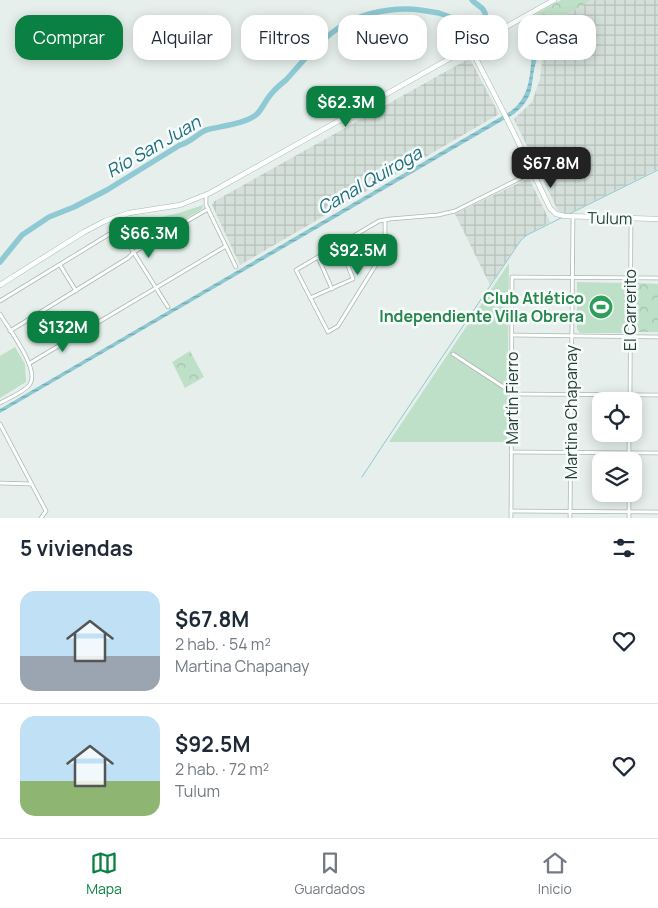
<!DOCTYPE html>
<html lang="es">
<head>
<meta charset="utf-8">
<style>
	:root { --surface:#fff; --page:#f6f6f7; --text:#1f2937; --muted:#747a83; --line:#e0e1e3; --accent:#0b8043 }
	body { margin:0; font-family:Manrope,sans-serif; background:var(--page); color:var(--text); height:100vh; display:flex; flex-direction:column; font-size:19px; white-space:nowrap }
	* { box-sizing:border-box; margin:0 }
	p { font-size:16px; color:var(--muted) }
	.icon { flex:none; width:28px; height:28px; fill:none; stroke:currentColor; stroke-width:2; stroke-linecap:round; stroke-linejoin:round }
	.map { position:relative; height:518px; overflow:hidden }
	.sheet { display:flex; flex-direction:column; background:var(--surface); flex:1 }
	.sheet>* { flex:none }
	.banner { position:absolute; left:15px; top:15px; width:629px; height:45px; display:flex; gap:10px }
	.fabs { position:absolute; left:592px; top:392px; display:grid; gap:10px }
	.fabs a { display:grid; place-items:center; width:50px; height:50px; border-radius:10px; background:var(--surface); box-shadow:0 2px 12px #0003; font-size:25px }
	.price { position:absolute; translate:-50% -42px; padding:0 11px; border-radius:10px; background:var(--accent); color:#fff; font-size:16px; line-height:32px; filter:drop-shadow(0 1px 2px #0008) }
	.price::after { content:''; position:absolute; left:50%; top:30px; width:15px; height:11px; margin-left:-8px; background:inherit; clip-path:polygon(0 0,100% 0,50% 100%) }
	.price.active { background:#222; color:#fff }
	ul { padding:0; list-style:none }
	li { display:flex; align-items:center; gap:15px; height:125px; padding:0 20px }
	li+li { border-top:1px solid var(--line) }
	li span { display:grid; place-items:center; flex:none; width:140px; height:100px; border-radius:15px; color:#555 }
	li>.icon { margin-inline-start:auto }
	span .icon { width:60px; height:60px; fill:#fffc; stroke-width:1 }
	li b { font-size:21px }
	h2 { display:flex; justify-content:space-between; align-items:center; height:60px; padding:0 20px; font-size:21px }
	.tag { padding:0 18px; border-radius:15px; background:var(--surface); box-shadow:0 2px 12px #0003; font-size:18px; line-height:45px }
	.tag.active { background:var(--accent); color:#fff }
	.dock { display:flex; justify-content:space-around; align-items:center; height:70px; border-top:1px solid var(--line); background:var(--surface); font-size:14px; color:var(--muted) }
	.dock a { display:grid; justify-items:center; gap:2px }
	.dock .active { color:var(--accent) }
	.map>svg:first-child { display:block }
</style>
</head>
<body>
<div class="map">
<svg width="658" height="518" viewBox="0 0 658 518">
	<defs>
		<pattern id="industrial-grid" width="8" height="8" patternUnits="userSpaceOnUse" patternTransform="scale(1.25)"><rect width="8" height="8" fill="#d4dfda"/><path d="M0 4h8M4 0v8" fill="none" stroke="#b6c1bc"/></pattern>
		<pattern id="forest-crowns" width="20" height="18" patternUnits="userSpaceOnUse" patternTransform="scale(1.25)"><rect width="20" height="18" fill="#bfe0c8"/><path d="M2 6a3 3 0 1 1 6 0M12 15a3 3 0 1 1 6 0" fill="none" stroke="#a4c1ad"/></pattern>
		<pattern id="water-rules" width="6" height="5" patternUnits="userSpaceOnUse" patternTransform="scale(1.25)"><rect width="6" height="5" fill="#8ec9d4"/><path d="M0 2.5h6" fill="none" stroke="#74a5ad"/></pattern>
	</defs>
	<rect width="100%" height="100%" fill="#e6efeb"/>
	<g fill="url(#industrial-grid)">
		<polygon points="591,0 658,0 658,169 566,215 558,211 514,119 532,102 540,79 542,60 545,57 548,33 542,36 539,28 540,19 561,18"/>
		<polygon points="468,59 470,59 499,114 240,265 212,205 213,202"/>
		<polygon points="529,178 550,222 522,238 490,285 455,214"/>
	</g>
	<g fill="#bfe0c8">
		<polygon points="509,263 507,442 389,442"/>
		<polygon points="577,282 623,283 626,285 626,330 624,333 580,333 577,329"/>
		<polygon points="15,347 25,364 26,382 0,398 0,356"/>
	</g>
	<g fill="url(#forest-crowns)">
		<polygon points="561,0 591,0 561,18 534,19 528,22 527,19"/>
		<polygon points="203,205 202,209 164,231 161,217 179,213"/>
		<polygon points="638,283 658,284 658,332 638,332 636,330 636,285"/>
		<polygon points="190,351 204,377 185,388 172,362"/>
	</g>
	<g fill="url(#water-rules)">
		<polygon points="534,19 539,19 539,28 544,37 542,40 532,37"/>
		<path d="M532 51 542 53C540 56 537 58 536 62 529 86 537 95 514 114L0 413V409L511 111C531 96 530 73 532 51Z"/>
	</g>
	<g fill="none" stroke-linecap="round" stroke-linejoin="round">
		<g stroke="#8ec9d4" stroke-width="1">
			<polyline points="569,214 658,170"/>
			<polyline points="385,442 521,240 527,235 563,217"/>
			<polyline points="362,477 385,442"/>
		</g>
		<path stroke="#8ec9d4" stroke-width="5.5" d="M0 262 22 235 49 217 74 207 107 190 180 145C191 142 197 134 206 130 220 126 246 124 257 114 263 108 266 99 272 93 276 88 281 84 286 80 307 57 327 30 357 18 376 11 400 7 420 10 426 11 433 12 439 13 455 18 469 29 485 18 487 8 477 6 472 0"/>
		<defs>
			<g id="minor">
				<polyline points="206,195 206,205 236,267"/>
				<polyline points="118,216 129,245 168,307"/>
				<polyline points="385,220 385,250 338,326 328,332 296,270 379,221 390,219 438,215 455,211 533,172"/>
				<polyline points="318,257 332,289"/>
				<polyline points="60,265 76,291"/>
				<polyline points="310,298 353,279 340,244"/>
				<polyline points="0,301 121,227"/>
				<path d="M0 314C8 328 40 369 30 384 26 391 7 399 0 403"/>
				<polyline points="10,331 128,258 134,252 208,209"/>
				<polyline points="512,335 658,337"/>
				<polyline points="453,354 505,388 512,389"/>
				<polyline points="30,363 226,246"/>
				<polyline points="512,394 658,395"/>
				<polyline points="630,401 631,218"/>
				<polyline points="0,424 46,511 41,518"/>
				<polyline points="511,452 658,453"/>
				<polyline points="629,461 629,434"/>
				<polyline points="0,483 31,484"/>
				<polyline points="511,511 658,512"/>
				<polyline points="511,518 512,277 658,278"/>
				<polyline points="570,518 573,217"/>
				<polyline points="629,518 629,494"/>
			</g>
			<g id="secondary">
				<polyline points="470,47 507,119 550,208 556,214 565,216 658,219"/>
				<polyline points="0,285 84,232 105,221 129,213 180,205 210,193 554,0"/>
			</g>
		</defs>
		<use href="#minor" stroke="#a8b8b2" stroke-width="4.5"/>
		<use href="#secondary" stroke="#a4bbb3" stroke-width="5.5"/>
		<use href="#minor" stroke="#fff" stroke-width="3"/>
		<use href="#secondary" stroke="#fff" stroke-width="4.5"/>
	</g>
	<defs>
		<symbol id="stadium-disc" viewBox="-11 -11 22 22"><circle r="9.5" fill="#2e9e5b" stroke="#f7fbf9"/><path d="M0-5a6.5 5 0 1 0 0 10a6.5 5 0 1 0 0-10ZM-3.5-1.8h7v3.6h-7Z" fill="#fff"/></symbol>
	</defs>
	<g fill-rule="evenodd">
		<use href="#stadium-disc" x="587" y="293" width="28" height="28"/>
	</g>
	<g text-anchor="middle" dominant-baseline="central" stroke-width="5" stroke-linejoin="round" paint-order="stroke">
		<g font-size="16" fill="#24423a" stroke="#f7fbf9">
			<text transform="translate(610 218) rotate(1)">Tulum</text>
			<text transform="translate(630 310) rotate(-90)">El Carrerito</text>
			<text transform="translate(512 398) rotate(-90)">Martín Fierro</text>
			<text transform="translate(571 412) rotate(-90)">Martina Chapanay</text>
		</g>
		<g font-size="16" font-weight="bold" fill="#27864d" stroke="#f7fbf9" text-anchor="end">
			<text x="584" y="298">Club Atlético<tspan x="584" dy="18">Independiente Villa Obrera</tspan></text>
		</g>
		<g font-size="18" font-style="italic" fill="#1c6f80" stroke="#f7fbf9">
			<text transform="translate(153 146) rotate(-30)">Río San Juan</text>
			<text transform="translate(369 180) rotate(-30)">Canal Quiroga</text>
		</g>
	</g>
</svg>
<div class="fabs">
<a><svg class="icon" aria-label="locate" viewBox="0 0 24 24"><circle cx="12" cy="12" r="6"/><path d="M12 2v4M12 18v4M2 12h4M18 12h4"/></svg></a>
<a><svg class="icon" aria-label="layers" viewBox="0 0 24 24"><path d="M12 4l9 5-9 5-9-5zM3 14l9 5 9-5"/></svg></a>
</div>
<b class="price" style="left:346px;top:128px">$62.3M</b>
<b class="price active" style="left:551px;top:189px">$67.8M</b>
<b class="price" style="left:149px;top:259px">$66.3M</b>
<b class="price" style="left:358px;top:276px">$92.5M</b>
<b class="price" style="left:63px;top:353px">$132M</b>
<div class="banner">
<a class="tag active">Comprar</a>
<a class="tag">Alquilar</a>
<a class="tag">Filtros</a>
<a class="tag">Nuevo</a>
<a class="tag">Piso</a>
<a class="tag">Casa</a>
</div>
</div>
<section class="sheet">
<h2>5 viviendas<svg class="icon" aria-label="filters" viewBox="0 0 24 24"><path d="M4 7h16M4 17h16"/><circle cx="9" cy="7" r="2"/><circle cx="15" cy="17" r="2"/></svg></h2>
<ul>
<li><span style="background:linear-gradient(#bfe0f5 65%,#9aa5b1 0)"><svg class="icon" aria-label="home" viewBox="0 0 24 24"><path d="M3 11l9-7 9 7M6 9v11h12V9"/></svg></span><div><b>$67.8M</b><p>2 hab. · 54 m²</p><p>Martina Chapanay</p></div><svg class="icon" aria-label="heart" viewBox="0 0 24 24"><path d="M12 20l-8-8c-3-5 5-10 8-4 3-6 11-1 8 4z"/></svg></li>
<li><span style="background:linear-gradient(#bfe0f5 65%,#8fb573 0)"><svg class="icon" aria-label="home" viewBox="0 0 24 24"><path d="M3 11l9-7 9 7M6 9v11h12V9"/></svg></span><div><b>$92.5M</b><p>2 hab. · 72 m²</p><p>Tulum</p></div><svg class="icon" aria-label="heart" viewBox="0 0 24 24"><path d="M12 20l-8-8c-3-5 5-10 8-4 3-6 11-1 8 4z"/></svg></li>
</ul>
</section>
<nav class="dock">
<a class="active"><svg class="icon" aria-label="map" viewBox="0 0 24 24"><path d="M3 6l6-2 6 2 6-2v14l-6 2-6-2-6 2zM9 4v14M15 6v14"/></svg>Mapa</a>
<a><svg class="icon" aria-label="saved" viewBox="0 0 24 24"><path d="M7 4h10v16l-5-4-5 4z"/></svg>Guardados</a>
<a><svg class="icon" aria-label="home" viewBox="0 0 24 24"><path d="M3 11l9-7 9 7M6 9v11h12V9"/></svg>Inicio</a>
</nav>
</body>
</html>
